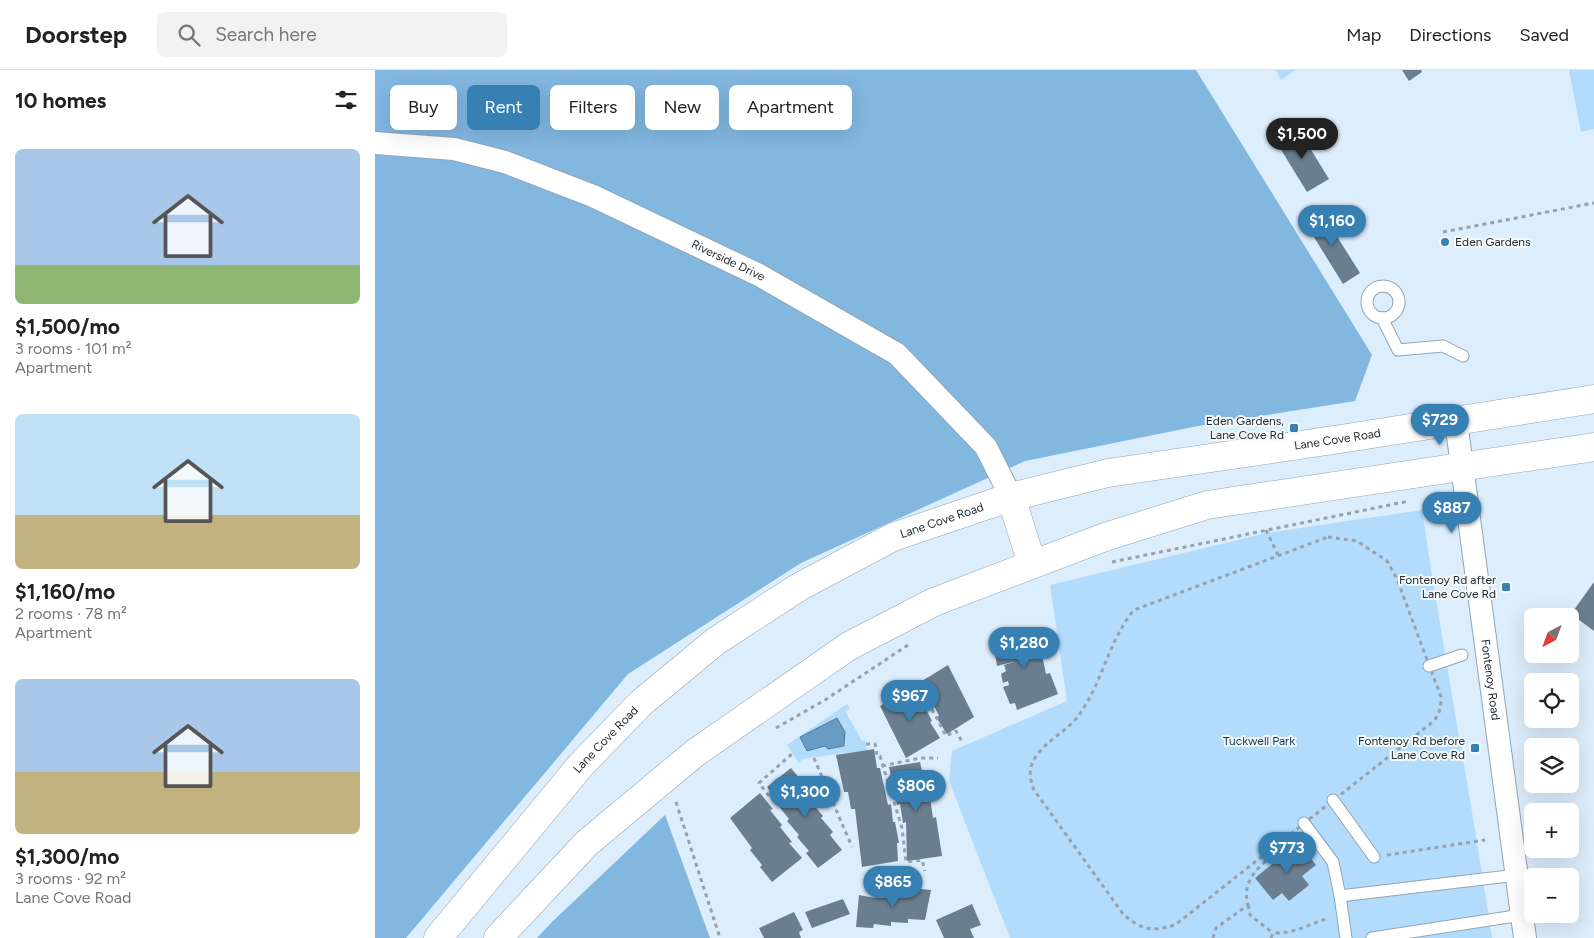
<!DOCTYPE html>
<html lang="en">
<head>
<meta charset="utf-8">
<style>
	:root { --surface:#fff; --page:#f2f2f2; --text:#222; --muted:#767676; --line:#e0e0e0; --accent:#3780b4 }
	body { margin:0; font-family:Figtree,sans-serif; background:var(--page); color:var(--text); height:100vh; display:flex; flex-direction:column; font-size:19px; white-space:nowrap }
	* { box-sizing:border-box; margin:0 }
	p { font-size:16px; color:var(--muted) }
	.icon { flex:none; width:28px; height:28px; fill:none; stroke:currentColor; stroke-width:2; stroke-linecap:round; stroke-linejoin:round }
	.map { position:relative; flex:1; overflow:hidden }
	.drawer { display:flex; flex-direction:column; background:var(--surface); width:375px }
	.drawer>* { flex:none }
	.banner { position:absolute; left:15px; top:15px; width:475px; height:45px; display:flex; gap:10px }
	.needle { width:32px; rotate:221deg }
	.fabs { position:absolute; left:1149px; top:538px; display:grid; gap:10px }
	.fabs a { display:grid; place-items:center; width:55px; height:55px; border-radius:8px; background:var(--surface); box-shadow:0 5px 20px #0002; font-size:25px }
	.price { position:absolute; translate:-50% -42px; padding:0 11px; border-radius:18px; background:var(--accent); color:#fff; font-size:16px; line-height:32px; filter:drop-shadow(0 1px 2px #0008) }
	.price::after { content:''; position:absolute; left:50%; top:30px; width:15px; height:11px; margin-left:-8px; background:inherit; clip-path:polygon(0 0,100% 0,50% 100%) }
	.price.on { background:#222; color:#fff }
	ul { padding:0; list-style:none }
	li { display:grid; align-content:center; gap:10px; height:265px; padding:0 15px }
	li span { display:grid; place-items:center; height:155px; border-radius:8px; color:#555 }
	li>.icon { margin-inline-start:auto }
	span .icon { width:90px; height:90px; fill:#fffc; stroke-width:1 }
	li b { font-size:21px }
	h2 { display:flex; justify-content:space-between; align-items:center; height:60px; padding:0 15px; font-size:21px }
	.tag { padding:0 18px; border-radius:8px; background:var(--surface); box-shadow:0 5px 20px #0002; font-size:18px; line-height:45px }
	.tag.on { background:var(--accent); color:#fff }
	header { display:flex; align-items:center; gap:30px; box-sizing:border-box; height:70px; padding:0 25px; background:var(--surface); border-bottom:1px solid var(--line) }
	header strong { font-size:24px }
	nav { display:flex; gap:28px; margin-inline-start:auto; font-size:18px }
	.search { width:350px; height:45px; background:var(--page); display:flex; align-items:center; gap:12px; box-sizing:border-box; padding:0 18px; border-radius:8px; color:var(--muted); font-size:19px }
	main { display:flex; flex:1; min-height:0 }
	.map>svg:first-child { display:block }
</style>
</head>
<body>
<header>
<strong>Doorstep</strong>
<div class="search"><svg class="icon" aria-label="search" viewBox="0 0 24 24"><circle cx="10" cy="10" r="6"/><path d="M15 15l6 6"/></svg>Search here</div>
<nav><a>Map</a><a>Directions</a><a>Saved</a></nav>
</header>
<main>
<section class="drawer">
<h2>10 homes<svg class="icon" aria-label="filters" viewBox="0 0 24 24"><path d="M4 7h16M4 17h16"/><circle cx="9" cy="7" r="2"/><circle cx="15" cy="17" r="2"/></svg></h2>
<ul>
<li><span style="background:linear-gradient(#a9c7e8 75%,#8fb573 0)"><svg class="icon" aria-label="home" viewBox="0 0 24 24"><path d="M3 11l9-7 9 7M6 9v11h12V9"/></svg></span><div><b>$1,500/mo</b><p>3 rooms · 101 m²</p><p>Apartment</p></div></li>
<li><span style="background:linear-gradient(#bfe0f5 65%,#c2b280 0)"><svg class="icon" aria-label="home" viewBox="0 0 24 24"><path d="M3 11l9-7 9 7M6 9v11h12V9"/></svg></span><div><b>$1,160/mo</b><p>2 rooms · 78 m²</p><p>Apartment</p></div></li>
<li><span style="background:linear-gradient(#a9c7e8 60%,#c2b280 0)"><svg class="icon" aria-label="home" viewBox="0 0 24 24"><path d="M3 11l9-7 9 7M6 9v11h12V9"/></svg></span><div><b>$1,300/mo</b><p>3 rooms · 92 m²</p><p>Lane Cove Road</p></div></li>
</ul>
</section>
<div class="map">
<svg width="1219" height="868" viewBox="0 0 1219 868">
	<rect width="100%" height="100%" fill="#dcedfc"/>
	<g fill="#b2dbfc">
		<polygon points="901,0 921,0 906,10"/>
		<polygon points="1194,0 1219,0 1219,59 1206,62"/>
		<path d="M1047 440C1068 583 1096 725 1117 868H635L574 711 577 681 692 631 675 515 892 463Z"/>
		<polygon points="472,634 475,639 470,641 487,671 490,670 492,680 427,689 424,693 412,675"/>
	</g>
	<g fill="#82b7e0">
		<polygon points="0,0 821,0 997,285 980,331 823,356 650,391 426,493 253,604 31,868 0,868"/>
		<polygon points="290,745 335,868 162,868 177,852"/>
	</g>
	<polygon fill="#699cc5" stroke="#547a99" points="462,648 470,662 469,676 453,679 450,676 432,681 425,667"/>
	<g fill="#6a7e8f">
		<polygon points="1027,0 1046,0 1047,2 1034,11"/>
		<polygon points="922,57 954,109 932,122 900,70"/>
		<polygon points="946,141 985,203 968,214 929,151"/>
		<polygon points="1219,512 1219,561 1196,544"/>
		<polygon points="662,558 671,583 667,585 671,604 675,603 683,624 642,640 640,633 635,634 628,617 634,615 633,611 628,613 626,604 631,601 629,595 642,591 622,596 619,578 623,575 621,569"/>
		<polygon points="573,595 599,647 572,664 561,647 564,646 547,611"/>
		<polygon points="539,616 557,651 555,652 565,668 531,688 505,636"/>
		<polygon points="499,679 502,698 505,698 513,735 516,734 518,752 520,752 524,773 522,773 523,791 487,797 480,739 476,739 473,722 469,722 461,685"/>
		<polygon points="545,692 553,729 555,728 558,748 561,747 567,786 532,791 531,752 528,753 525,734 522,735 514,697"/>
		<polygon points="416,698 429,714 426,715 438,730 436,732 448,746 446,748 458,762 455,765 467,780 443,798 431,783 434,781 422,767 424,765 412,751 414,749 402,734 404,732 392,717"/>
		<polygon points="385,723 398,739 395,740 407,755 405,757 417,772 414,773 427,788 397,812 385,797 387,795 375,780 377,778 355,748"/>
		<polygon points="923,773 941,795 927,806 934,815 914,831 907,823 898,830 880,808"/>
		<polygon points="535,818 556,820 550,850 533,849 533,853 516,852 516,856 499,854 498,858 481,857 484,825 500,828 501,823 517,825 518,820 535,821"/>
		<polygon points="468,829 475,844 437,858 430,842"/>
		<polygon points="597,834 606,855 595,859 599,868 569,868 561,850"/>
		<polygon points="419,842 428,860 424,862 426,868 389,868 384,858"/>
	</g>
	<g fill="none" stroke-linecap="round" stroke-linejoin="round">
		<defs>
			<g id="lane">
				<circle cx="1008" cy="232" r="16"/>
				<polyline points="1007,248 1023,280 1068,276 1088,286"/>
				<polyline points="1054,596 1087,585"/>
				<polyline points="958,730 999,787"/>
				<polyline points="929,753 958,792 965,826"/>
				<polyline points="971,868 965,826 1142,805"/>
				<polyline points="997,868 1147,845"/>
			</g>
			<g id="street">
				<path id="s1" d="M0 73 79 79 130 92 218 126 384 205 522 284 611 377 636 427"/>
				<path id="s2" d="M1081 351 1150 868"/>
			</g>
			<g id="highway">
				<polyline points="636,427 657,494"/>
				<path id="s3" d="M63 868 205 696 266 633 341 571 424 517 518 467 636 427 733 403 972 368 1219 329"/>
				<polyline points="123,868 212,773 320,683 474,576 559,532 730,467 832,435 1219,377"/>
			</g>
		</defs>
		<use href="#lane" stroke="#90a5b7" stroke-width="13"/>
		<use href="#street" stroke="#90a5b7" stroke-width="24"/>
		<use href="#highway" stroke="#90a5b7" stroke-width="29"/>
		<g stroke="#95a2ae" stroke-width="3" stroke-dasharray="4 4" stroke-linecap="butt">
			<polyline points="1068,162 1219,133"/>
			<polyline points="891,460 903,485"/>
			<path d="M953 467 982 471 1012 491 1022 509 1066 627C1066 638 1065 642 1059 651L800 855C777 862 766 860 748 844L659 720C654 707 653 697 662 685 674 668 695 660 706 642 728 610 734 570 759 540Z"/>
			<polyline points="737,492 1034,431"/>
			<polyline points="546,618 571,666 581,661 587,672"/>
			<polyline points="401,658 450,630 533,575"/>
			<polyline points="491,674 500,674 502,686 505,686 527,758 531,792 547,790 550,801"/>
			<polyline points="439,688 477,777"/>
			<polyline points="507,696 545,688 563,688"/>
			<polyline points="394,726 384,713 418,683"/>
			<polyline points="301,732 345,868"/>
			<polyline points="1012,785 1110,770"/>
			<polyline points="873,835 875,845 898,863"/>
			<polyline points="28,868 29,868"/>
			<path d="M838 868 841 858 873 835C863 802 901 785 923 768"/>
			<path d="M896 868 898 863C919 864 934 854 954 848"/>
		</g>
		<use href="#lane" stroke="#fff" stroke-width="11"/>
		<use href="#street" stroke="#fff" stroke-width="22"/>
		<use href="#highway" stroke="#fff" stroke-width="28"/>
	</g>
	<g fill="#3780b4" stroke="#f4f9fc" stroke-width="2">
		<circle cx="1070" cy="172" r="5"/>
		<rect x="914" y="353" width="10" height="10" rx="2.5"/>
		<rect x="1126" y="512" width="10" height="10" rx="2.5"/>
		<rect x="1095" y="673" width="10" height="10" rx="2.5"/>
	</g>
	<g text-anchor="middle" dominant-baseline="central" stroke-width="4" stroke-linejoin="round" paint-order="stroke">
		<g font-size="12" fill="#232b32" stroke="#f4f9fc" text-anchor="end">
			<text x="1080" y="172" text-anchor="start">Eden Gardens</text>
			<text x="909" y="351">Eden Gardens,<tspan x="909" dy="14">Lane Cove Rd</tspan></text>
			<text x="1121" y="510">Fontenoy Rd after<tspan x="1121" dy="14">Lane Cove Rd</tspan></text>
			<text x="1090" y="671">Fontenoy Rd before<tspan x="1090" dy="14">Lane Cove Rd</tspan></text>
		</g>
		<g font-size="12" fill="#232b32" stroke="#f4f9fc">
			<text stroke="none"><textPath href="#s1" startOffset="376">Riverside Drive</textPath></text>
			<text stroke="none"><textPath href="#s3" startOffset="1070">Lane Cove Road</textPath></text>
			<text stroke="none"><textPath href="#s3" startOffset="665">Lane Cove Road</textPath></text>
			<text stroke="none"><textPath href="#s2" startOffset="261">Fontenoy Road</textPath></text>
			<text stroke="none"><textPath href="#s3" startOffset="260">Lane Cove Road</textPath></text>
		</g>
		<g font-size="12" fill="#0f3855" stroke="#f4f9fc">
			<text x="884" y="671">Tuckwell Park</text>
		</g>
	</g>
</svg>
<div class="fabs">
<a><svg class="needle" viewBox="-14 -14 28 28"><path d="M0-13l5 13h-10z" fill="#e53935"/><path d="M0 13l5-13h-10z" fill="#767676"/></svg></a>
<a><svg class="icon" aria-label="locate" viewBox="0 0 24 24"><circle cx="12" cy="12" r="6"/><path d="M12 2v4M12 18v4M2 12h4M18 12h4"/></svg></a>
<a><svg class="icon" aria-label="layers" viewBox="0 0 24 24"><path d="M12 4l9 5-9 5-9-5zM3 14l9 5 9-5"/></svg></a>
<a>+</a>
<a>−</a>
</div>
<b class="price on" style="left:927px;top:90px">$1,500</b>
<b class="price" style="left:957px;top:177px">$1,160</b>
<b class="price" style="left:1065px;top:376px">$729</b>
<b class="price" style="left:1077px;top:464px">$887</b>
<b class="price" style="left:649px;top:599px">$1,280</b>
<b class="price" style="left:535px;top:652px">$967</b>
<b class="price" style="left:541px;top:742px">$806</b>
<b class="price" style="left:430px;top:748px">$1,300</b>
<b class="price" style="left:912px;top:804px">$773</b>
<b class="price" style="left:518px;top:838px">$865</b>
<div class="banner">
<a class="tag">Buy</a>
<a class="tag on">Rent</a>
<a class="tag">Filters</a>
<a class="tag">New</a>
<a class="tag">Apartment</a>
</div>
</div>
</main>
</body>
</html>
